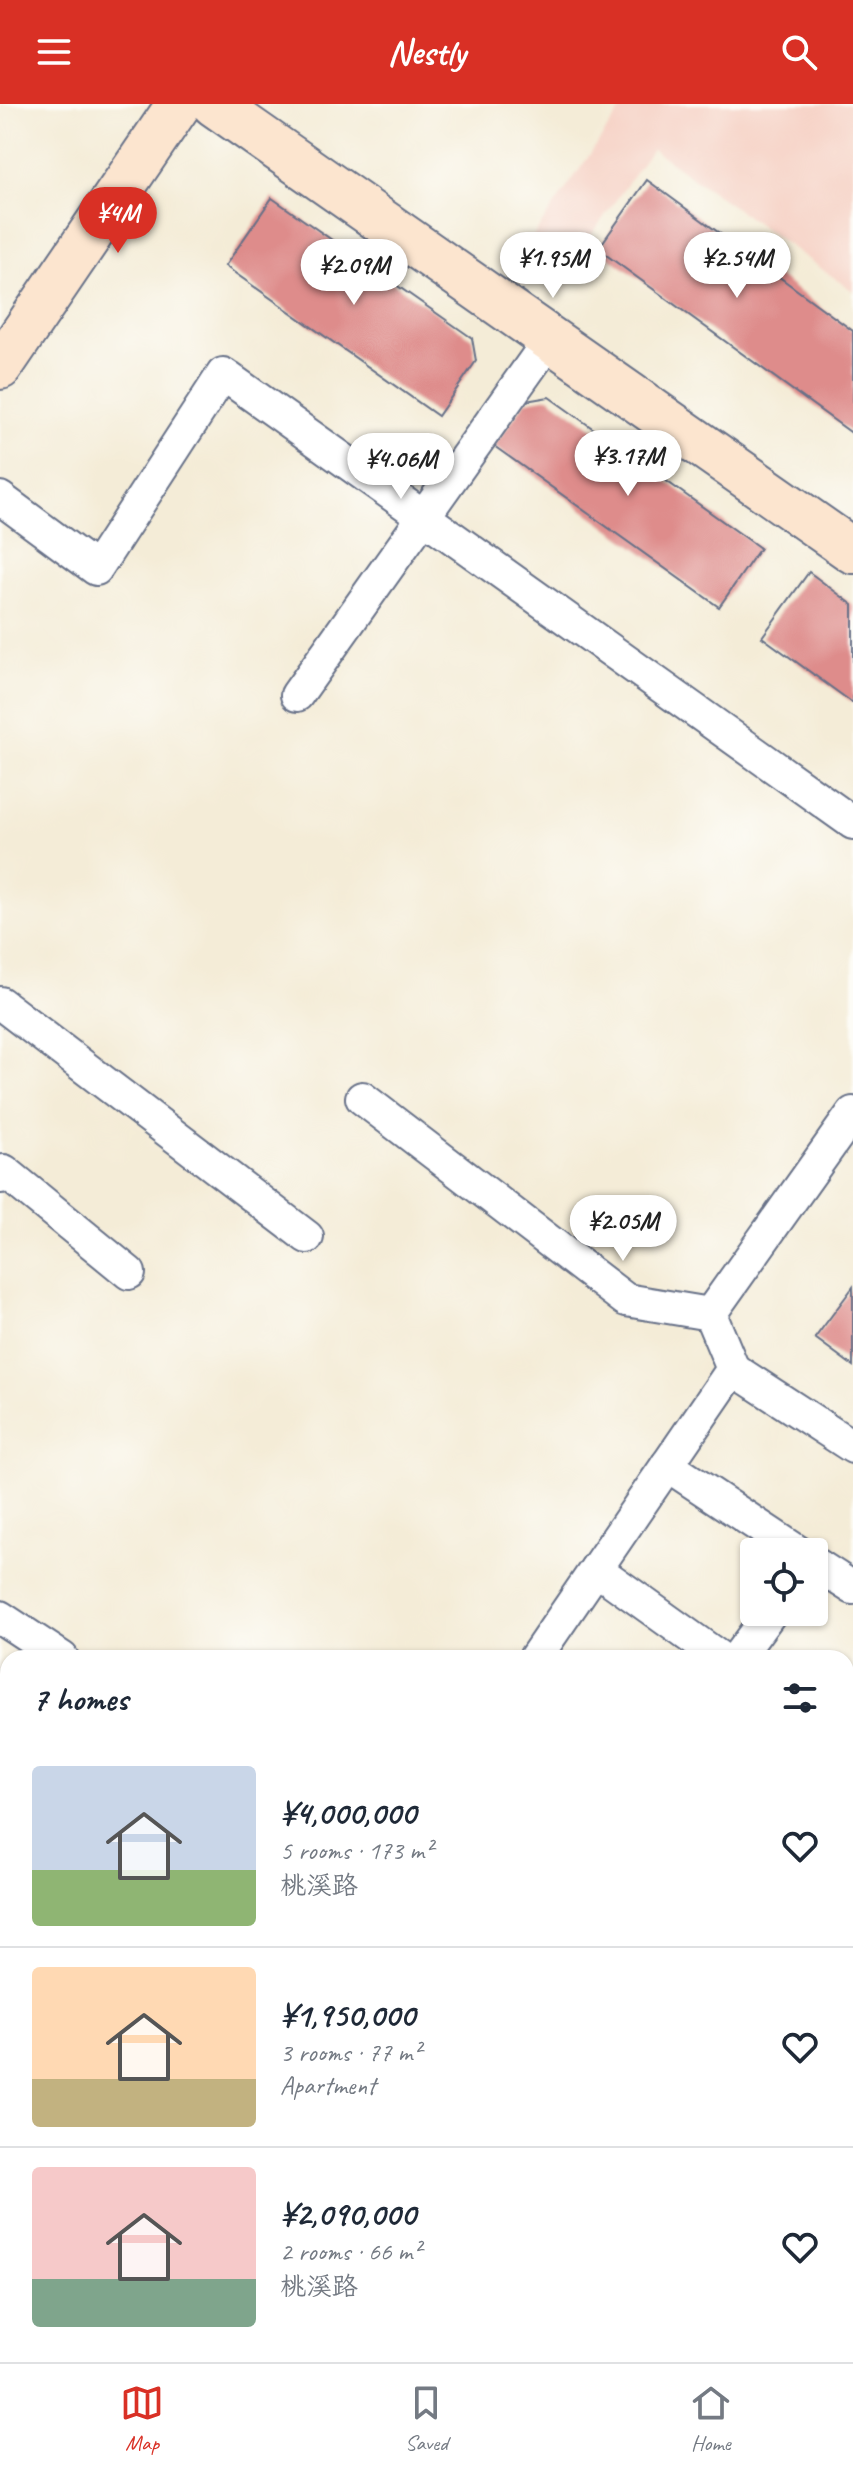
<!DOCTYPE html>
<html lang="en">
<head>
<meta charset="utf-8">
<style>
	:root { --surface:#fff; --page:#f2f2f3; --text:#1f2937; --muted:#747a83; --line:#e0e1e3; --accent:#d93025 }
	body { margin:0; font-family:Caveat,"LXGW WenKai TC",sans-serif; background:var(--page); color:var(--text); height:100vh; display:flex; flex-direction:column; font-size:30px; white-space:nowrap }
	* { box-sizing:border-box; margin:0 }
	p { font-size:26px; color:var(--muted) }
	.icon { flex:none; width:44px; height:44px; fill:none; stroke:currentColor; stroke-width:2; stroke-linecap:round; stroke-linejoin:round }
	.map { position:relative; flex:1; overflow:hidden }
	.details { position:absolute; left:0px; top:1546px; width:854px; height:712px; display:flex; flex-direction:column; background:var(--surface); border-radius:24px 24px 0 0; box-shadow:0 2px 6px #0004 }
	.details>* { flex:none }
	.tools { position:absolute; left:740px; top:1434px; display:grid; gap:16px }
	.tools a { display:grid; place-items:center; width:88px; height:88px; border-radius:8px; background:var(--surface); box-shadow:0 2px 6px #0004; font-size:40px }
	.price { position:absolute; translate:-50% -68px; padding:0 18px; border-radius:28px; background:#fff; color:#222; font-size:26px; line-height:52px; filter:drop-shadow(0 2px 4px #0008) }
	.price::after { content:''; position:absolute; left:50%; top:48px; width:24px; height:18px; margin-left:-12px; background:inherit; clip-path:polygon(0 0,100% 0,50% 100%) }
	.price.on { background:var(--accent); color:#fff }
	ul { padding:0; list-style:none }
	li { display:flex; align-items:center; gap:24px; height:200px; padding:0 32px }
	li+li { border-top:2px solid var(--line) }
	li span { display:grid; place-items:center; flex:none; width:224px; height:160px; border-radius:8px; color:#555 }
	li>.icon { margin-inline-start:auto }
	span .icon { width:96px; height:96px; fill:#fffc; stroke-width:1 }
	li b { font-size:34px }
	h2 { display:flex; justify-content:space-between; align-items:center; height:96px; padding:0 32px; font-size:34px }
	header { display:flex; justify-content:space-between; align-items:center; height:104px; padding:0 32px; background:var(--accent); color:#fff; font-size:36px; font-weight:800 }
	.dock { display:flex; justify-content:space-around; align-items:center; height:112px; border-top:2px solid var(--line); background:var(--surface); font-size:22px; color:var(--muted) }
	.dock a { display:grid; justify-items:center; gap:4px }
	.dock .on { color:var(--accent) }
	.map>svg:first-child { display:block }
</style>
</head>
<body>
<header><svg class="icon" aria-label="menu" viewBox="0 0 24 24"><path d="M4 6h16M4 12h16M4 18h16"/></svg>Nestly<svg class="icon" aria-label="search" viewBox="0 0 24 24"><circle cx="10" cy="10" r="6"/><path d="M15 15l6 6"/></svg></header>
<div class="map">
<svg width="853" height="2258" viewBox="0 0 853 2258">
	<rect width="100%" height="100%" fill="#fdfcf7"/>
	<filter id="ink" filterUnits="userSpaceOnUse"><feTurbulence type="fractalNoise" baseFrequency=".0125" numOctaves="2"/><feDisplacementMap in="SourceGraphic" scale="16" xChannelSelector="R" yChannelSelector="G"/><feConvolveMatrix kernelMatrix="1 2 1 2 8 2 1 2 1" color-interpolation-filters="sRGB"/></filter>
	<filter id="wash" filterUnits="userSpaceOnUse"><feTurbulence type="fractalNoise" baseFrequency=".006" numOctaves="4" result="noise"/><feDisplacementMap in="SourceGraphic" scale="32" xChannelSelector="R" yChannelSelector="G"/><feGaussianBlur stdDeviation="1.8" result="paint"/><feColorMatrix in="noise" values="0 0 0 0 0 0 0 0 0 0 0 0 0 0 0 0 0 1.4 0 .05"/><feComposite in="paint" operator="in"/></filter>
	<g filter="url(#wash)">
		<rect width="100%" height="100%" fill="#f4ecd7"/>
		<polygon fill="#f6d1c5" points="625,0 853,0 853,187 652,45 556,181 518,154"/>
		<g id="blocks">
			<g fill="#de8c8b">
				<polygon points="647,76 853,227 853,330 598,145"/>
				<polygon points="272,94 472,234 476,257 438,312 225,162"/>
				<polygon points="549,293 760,444 719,503 494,342 526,297"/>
				<polygon points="809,468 853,501 853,599 762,533"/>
				<polygon points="853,1183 853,1262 815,1234"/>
			</g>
		</g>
	</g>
	<g filter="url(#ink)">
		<use href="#blocks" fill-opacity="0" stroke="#677188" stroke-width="2"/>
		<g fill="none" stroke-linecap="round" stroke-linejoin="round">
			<defs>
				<g id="street">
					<polyline points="0,394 96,465 223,270 853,719"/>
					<polyline points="297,591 550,235"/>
					<polyline points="0,899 307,1133"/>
					<polyline points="362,994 626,1196 710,1210 853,1009"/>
					<polyline points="0,1073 4,1067 129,1169"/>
					<polyline points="733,1265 853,1343"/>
					<polyline points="667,1361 798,1448"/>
					<polyline points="814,1459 853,1484"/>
					<polyline points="596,1465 720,1554"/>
					<polyline points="0,1513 62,1554"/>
					<polyline points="535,1554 733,1265 710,1210"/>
					<polyline points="737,1554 771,1508"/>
					<polyline points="846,1644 853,1649"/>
					<polyline points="0,1676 8,1664"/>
					<polyline points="846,1746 853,1736"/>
				</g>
				<g id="secondary">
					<polyline points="214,0 853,447"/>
					<polyline points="0,263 179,0"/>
					<polyline points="0,1834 8,1840"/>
					<polyline points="608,2250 619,2258"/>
				</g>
				<g id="primary">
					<polyline points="846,2080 853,2069"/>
					<polyline points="846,2148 853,2137"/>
					<polyline points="724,2258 729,2250"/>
					<polyline points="772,2258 777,2250"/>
				</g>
			</defs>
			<use href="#street" stroke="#677188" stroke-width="36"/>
			<use href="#secondary" stroke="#677188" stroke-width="48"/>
			<use href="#primary" stroke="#677188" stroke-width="48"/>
			<use href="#street" stroke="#fff" stroke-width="32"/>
			<use href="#secondary" stroke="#fce5cf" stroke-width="44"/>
			<use href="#primary" stroke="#f7be87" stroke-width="44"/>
		</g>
	</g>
</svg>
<div class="tools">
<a><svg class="icon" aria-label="locate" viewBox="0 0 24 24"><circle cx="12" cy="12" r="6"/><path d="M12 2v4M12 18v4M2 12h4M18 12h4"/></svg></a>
</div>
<b class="price on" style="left:118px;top:151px">¥4M</b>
<b class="price" style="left:553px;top:196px">¥1.95M</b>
<b class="price" style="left:737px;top:196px">¥2.54M</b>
<b class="price" style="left:354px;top:203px">¥2.09M</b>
<b class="price" style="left:628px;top:394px">¥3.17M</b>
<b class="price" style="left:401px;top:397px">¥4.06M</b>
<b class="price" style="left:623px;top:1159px">¥2.05M</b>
<section class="details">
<h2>7 homes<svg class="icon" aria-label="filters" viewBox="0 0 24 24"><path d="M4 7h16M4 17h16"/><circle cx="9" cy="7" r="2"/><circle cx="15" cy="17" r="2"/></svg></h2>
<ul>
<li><span style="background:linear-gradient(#c9d6e8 65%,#8fb573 0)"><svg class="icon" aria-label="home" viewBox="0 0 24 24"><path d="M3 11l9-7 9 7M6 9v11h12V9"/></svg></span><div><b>¥4,000,000</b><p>5 rooms · 173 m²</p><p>桃溪路</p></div><svg class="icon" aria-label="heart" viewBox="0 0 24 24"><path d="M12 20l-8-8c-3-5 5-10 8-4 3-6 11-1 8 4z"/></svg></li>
<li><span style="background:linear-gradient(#ffd9b3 70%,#c2b280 0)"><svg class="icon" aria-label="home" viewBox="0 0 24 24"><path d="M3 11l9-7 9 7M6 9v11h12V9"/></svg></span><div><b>¥1,950,000</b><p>3 rooms · 77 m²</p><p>Apartment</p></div><svg class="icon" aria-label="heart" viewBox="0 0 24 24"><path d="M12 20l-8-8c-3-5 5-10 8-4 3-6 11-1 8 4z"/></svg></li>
<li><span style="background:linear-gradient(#f6c9c9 70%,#7fa58c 0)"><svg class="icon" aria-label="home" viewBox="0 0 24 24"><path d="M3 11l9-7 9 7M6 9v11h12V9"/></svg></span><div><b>¥2,090,000</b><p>2 rooms · 66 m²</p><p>桃溪路</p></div><svg class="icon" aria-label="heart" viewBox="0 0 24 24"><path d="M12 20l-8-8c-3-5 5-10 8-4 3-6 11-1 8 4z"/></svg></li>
</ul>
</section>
</div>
<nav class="dock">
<a class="on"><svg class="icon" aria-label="map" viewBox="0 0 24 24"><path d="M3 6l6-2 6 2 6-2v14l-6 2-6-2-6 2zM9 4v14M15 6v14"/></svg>Map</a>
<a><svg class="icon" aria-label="saved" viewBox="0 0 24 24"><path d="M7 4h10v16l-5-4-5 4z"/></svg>Saved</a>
<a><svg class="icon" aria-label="home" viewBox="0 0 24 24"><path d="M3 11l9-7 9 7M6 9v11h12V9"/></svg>Home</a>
</nav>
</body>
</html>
